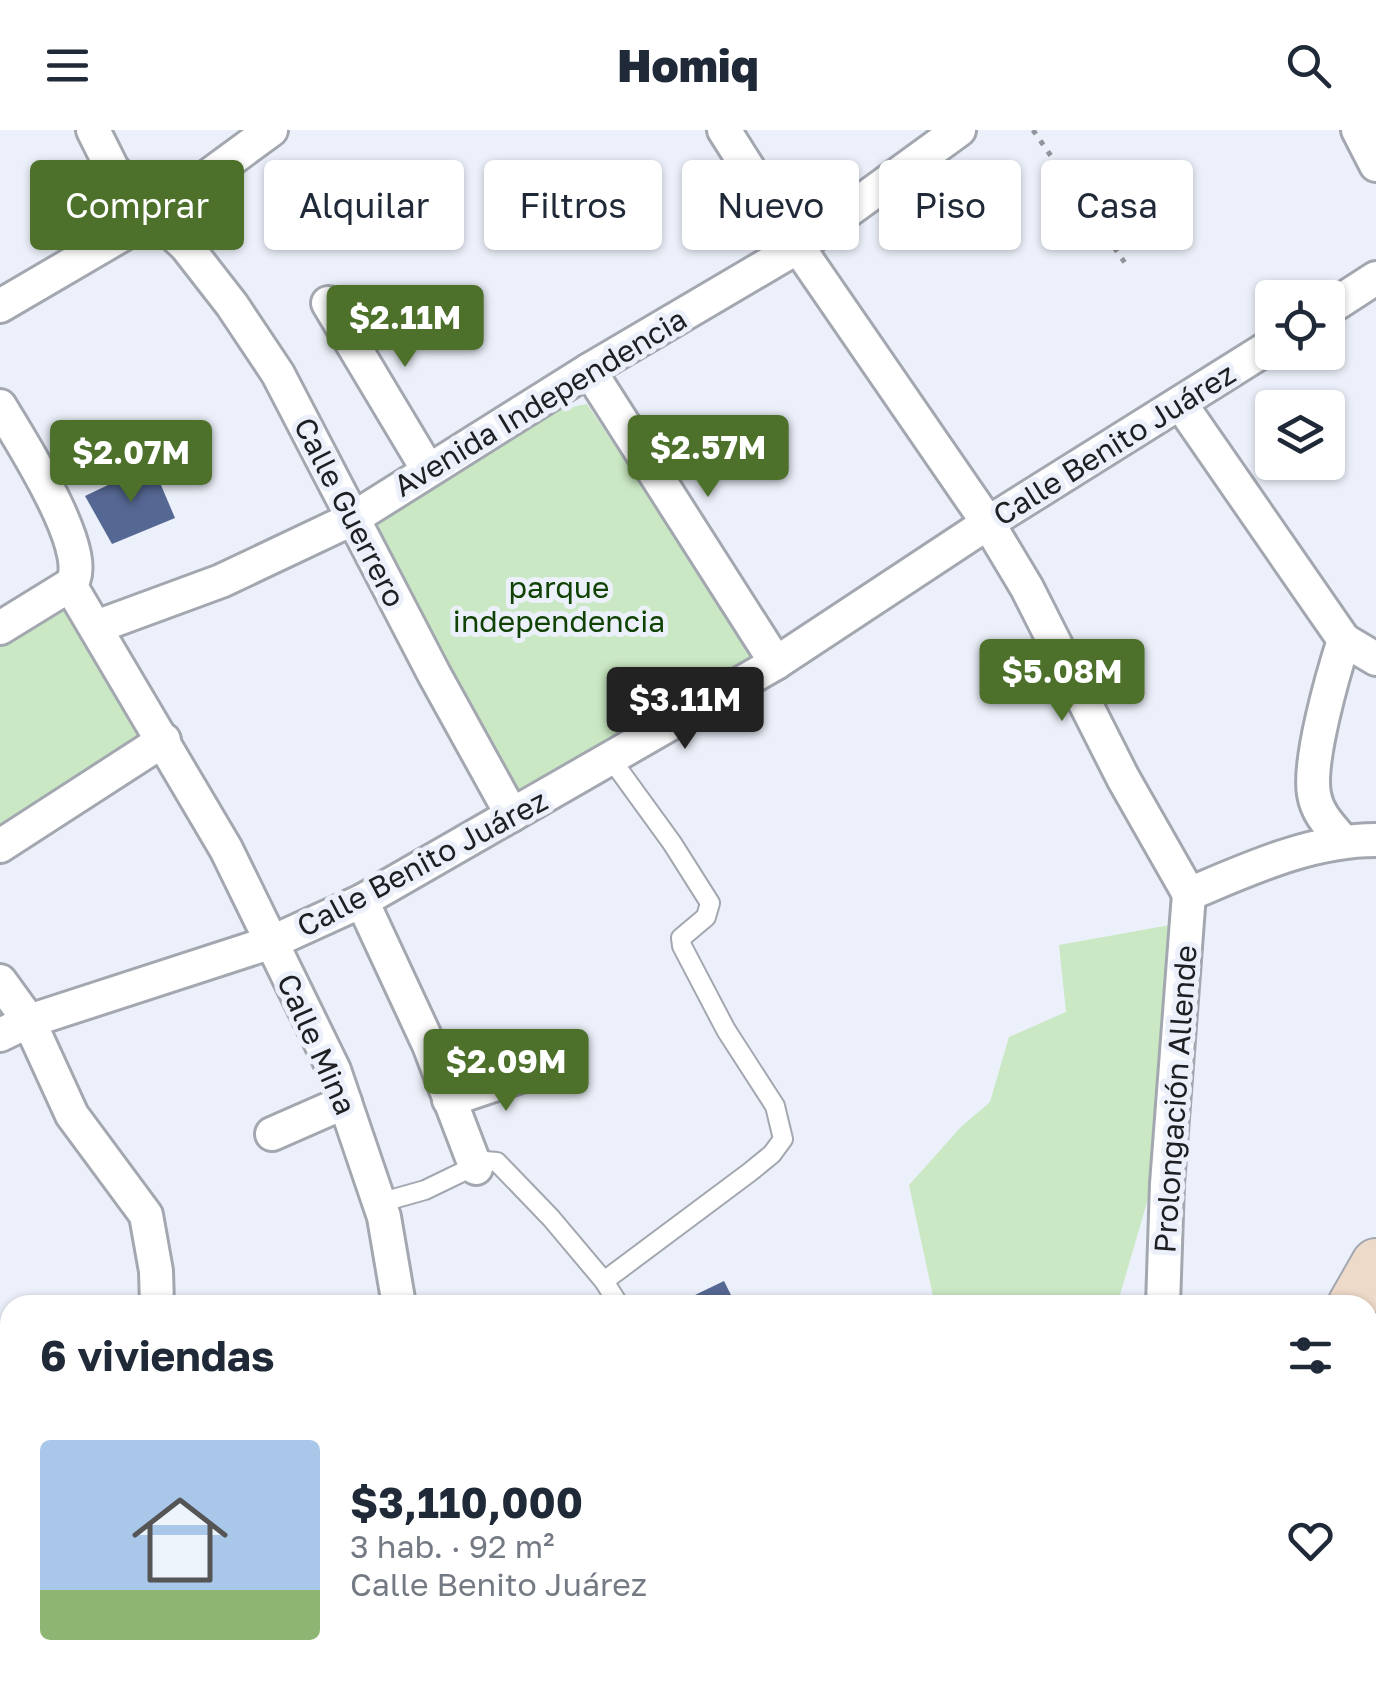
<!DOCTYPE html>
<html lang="es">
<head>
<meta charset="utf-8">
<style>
	:root { --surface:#fff; --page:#f2f2f3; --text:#1f2937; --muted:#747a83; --accent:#4d712a }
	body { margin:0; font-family:"Golos Text",sans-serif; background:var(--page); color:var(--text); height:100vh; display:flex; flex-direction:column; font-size:38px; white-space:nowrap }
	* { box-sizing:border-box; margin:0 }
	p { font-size:32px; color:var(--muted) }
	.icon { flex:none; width:55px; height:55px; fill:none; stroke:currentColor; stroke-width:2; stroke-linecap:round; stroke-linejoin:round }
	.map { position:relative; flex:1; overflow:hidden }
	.side { position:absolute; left:0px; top:1165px; width:1378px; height:390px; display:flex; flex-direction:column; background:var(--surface); border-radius:30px 30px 0 0; box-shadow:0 2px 8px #0004 }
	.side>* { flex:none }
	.banner { position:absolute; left:30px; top:30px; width:1318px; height:90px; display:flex; gap:20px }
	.fabs { position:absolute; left:1255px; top:150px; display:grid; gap:20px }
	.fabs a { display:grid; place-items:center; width:90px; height:90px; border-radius:10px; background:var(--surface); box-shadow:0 2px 8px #0004; font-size:50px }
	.price { position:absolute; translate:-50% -85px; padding:0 22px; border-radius:10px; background:var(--accent); color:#fff; font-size:32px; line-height:65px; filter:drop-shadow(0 2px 5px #0008) }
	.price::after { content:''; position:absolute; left:50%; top:60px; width:30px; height:22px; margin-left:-15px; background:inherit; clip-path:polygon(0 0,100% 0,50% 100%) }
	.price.active { background:#222; color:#fff }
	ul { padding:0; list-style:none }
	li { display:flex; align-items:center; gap:30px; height:250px; padding:0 40px }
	li span { display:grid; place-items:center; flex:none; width:280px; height:200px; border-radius:10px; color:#555 }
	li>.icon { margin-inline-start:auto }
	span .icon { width:120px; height:120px; fill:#fffc; stroke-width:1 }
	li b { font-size:42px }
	h2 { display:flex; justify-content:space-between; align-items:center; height:120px; padding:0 40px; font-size:42px }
	.pill { padding:0 35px; border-radius:10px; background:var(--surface); box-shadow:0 2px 8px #0004; font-size:35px; line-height:90px }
	.pill.active { background:var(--accent); color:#fff }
	header { display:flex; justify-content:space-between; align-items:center; height:130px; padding:0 40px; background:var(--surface); font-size:45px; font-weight:800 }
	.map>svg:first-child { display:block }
</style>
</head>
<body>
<header><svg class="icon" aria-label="menu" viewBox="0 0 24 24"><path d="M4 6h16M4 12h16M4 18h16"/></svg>Homiq<svg class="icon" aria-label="search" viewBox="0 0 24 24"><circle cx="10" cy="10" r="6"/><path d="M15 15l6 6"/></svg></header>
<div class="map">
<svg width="1376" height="1555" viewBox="0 0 1376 1555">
	<rect width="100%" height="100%" fill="#ecf0fa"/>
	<g fill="#cae8c3">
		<polygon points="587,274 756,526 515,665 360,394 530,286"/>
		<polygon points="65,467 160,606 0,709 0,509"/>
		<polygon points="1170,795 1182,912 1155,1045 1117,1175 935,1175 909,1055 961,997 990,972 1009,907 1066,882 1059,815"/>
		<polygon points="53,1545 465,1545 426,1555 30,1555"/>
	</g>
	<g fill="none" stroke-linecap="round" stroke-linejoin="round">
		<g stroke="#86c2de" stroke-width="9">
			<polyline points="1368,1272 1376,1261"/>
			<polyline points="779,1555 803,1548 848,1545"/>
		</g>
	</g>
	<g fill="#556793">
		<polygon points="152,334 175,388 112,414 85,366"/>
		<polygon points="724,1151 736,1175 676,1175 697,1164"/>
	</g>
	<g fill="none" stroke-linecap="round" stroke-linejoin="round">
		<defs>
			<g id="lane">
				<polyline points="379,1073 425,1060 485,1031 497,1032 551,1088 604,1151 619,1175"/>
				<polyline points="604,1151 750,1042 772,1024 783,1009 775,976 726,900 682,816 681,808 706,787 710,773 672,713 611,629"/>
			</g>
			<g id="street">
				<polyline points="93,0 112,38 154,86 186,116 232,175 278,244 434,544 512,685"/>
				<polyline points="724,0 798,117 988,393 1027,458 1123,648 1189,764"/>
				<polyline points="1358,0 1376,35"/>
				<polyline points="328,173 428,340"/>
				<polyline points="0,176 154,86 271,0"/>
				<polyline points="1328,179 1376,148"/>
				<polyline points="589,240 776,533"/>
				<path d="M1180 273 1344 510C1333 544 1308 631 1314 664 1317 683 1329 695 1342 710"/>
				<path d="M0 276C18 307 97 427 70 455L226 719 334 940 384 1087 399 1175"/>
				<polyline points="96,497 221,451 352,389 589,240 798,117 959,0"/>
				<polyline points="0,498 70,455"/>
				<polyline points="1344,510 1376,529"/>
				<polyline points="0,716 164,610"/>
				<path d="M1189 764C1249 739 1310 710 1376 710"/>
				<polyline points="362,771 429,915 476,1038"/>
				<polyline points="0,851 29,891 72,985 146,1085 156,1141 157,1175"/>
				<polyline points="0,905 29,891 272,812 362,771 776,533 988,393 1272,215"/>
				<polyline points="449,970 544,938"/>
				<polyline points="272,1004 345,972"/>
				<polyline points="1163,1175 1167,1054 1189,764"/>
				<polyline points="1368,1450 1376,1447"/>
				<polyline points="1368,1498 1376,1519"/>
				<polyline points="0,1547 10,1542"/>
			</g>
			<g id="secondary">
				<polyline points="1352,1175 1376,1133"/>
				<polyline points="538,1555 583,1545"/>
			</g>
		</defs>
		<use href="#lane" stroke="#a3a7b0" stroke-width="22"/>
		<use href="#street" stroke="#a3a7b0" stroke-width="38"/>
		<use href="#secondary" stroke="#a3a7b0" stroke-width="52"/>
		<polyline stroke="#91949b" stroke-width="5" stroke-dasharray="5 8" stroke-linecap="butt" points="1033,0 1125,133"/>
		<use href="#lane" stroke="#fff" stroke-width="18"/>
		<use href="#street" stroke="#fff" stroke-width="32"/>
		<use href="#secondary" stroke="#eedac8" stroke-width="48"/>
	</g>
	<g text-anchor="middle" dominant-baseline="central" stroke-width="10" stroke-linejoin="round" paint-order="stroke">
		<g font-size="30" fill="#1e1f23" stroke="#ecf0fa">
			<text transform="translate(540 272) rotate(-31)">Avenida Independencia</text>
			<text transform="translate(1114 314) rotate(-32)">Calle Benito Juárez</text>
			<text transform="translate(350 382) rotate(63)">Calle Guerrero</text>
			<text transform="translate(422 733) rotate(-28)">Calle Benito Juárez</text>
			<text transform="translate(317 914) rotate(66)">Calle Mina</text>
			<text transform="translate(1175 969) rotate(-86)">Prolongación Allende</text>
		</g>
		<g font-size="30" fill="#104204" stroke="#ecf0fa">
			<text x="559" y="457">parque<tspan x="559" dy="34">independencia</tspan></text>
		</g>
	</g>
</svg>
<div class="fabs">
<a><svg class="icon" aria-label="locate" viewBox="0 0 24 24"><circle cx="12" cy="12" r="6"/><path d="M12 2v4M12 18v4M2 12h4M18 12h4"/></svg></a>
<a><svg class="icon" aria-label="layers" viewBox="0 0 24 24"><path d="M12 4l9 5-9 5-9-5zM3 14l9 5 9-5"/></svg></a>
</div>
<b class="price" style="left:405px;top:240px">$2.11M</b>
<b class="price" style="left:708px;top:370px">$2.57M</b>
<b class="price" style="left:131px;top:375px">$2.07M</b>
<b class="price" style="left:1062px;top:594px">$5.08M</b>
<b class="price active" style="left:685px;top:622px">$3.11M</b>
<b class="price" style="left:506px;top:984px">$2.09M</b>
<div class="banner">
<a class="pill active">Comprar</a>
<a class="pill">Alquilar</a>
<a class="pill">Filtros</a>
<a class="pill">Nuevo</a>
<a class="pill">Piso</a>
<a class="pill">Casa</a>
</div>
<section class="side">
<h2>6 viviendas<svg class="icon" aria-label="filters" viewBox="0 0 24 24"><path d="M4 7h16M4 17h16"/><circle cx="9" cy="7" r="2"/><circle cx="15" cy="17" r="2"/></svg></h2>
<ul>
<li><span style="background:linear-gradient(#a9c7e8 75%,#8fb573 0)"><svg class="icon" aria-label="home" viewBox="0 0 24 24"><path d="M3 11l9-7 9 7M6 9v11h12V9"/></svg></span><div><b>$3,110,000</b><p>3 hab. · 92 m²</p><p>Calle Benito Juárez</p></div><svg class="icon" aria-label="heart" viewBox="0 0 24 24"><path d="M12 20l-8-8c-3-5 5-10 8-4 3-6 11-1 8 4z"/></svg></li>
</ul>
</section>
</div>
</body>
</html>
